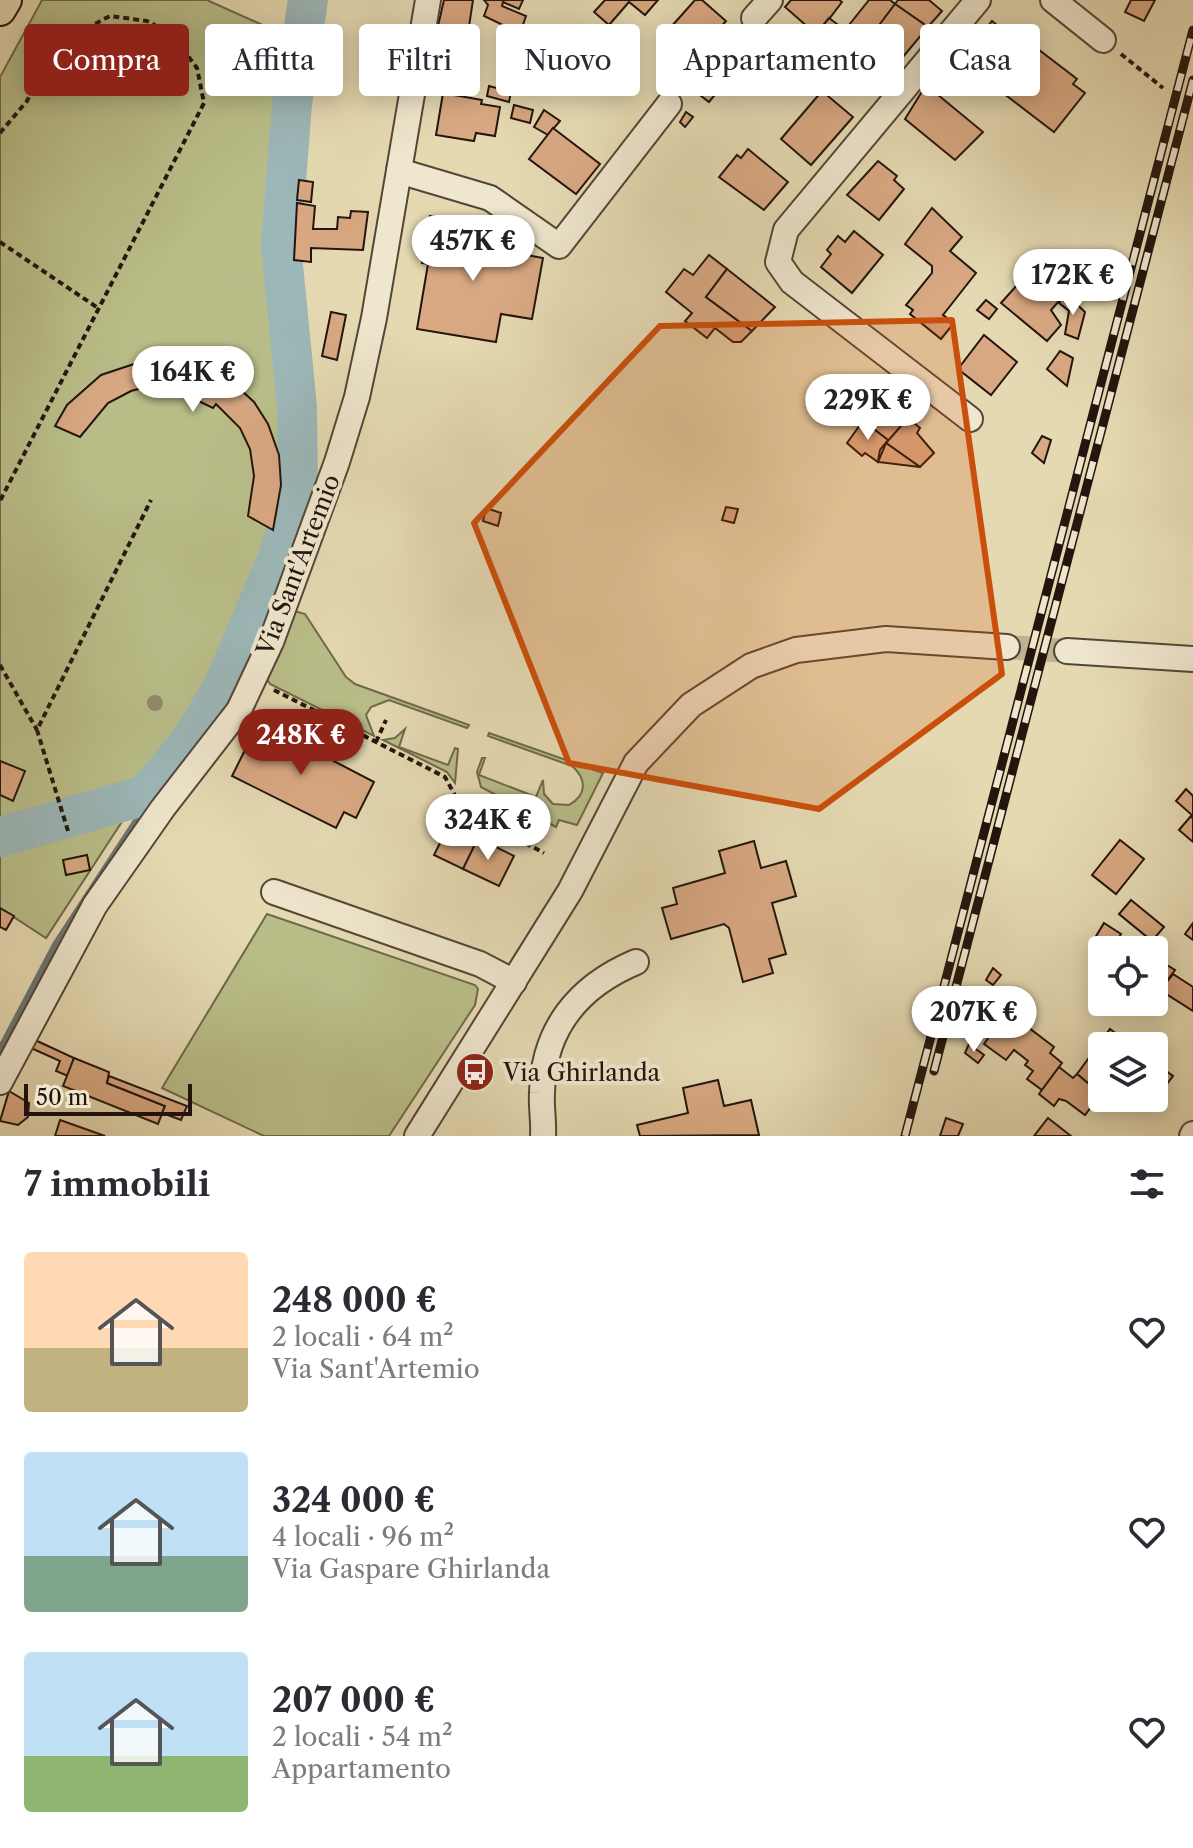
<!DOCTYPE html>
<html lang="it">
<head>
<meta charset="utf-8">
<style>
	:root { --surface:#fff; --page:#f2f2f3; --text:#2b2b33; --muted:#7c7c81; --accent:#8f2418 }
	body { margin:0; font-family:"Libre Caslon Text",serif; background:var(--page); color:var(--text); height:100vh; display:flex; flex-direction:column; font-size:30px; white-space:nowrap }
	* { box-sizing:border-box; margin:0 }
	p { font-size:26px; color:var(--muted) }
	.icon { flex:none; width:44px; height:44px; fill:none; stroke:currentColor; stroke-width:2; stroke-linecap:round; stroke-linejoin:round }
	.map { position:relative; height:1136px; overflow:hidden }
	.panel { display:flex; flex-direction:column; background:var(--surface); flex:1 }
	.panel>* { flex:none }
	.hud { position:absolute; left:24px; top:24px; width:1146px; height:72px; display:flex; gap:16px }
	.fabs { position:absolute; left:1088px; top:936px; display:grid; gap:16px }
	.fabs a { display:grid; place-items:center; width:80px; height:80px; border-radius:8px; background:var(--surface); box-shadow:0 4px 20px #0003; font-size:40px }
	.scale { position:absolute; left:24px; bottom:20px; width:168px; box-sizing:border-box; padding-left:8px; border:4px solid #23150e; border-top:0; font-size:22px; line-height:28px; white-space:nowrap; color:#23150e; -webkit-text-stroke:6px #eee6cd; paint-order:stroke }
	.price { position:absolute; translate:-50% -68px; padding:0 18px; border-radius:28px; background:#fff; color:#222; font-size:26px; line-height:52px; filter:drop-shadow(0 2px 4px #0008) }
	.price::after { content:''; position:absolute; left:50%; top:48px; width:24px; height:18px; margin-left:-12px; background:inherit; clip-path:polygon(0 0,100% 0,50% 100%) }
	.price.current { background:var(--accent); color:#fff }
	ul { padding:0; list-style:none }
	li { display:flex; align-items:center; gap:24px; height:200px; padding:0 24px }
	li span { display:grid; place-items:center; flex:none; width:224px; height:160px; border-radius:8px; color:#555 }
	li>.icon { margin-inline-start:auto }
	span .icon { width:96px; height:96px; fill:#fffc; stroke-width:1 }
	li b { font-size:34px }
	h2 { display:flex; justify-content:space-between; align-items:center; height:96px; padding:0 24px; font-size:34px }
	.pill { padding:0 28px; border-radius:8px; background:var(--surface); box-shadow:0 4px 20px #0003; font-size:28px; line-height:72px }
	.pill.current { background:var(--accent); color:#fff }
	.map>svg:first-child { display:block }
</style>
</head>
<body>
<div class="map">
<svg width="1193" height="1136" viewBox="0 0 1193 1136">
	<rect width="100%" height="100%" fill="#e5d9b2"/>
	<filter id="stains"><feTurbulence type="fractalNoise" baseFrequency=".0025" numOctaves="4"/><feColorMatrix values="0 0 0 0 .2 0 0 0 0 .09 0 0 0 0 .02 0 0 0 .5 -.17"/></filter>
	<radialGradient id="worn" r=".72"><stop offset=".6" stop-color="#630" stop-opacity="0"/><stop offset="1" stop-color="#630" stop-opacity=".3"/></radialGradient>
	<g fill="#b9be89" stroke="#6e6a4c" stroke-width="2">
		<polygon points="42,0 207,0 287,36 279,100 275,240 291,423 288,509 206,694 170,749 137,789 127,814 46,938 0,908 0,77"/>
		<polygon points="291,610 305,614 346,677 355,684 469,725 467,728 389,700 371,707 366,715 374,736 270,684 267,679"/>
		<polygon points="405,729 399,747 448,765 455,748 458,749 455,783 447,772 383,740 395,738"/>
		<path d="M489 733 603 773 577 825 559 820 556 827 481 787 477 772 482 758H485L479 775 536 797 543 780 544 794 553 804 569 805C587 795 587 779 572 766L488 736Z"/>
		<polygon points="267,914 475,985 478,989 475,1005 389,1136 264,1136 162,1088"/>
	</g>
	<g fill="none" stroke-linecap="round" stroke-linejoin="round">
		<polyline stroke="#6c7674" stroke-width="7" points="0,1050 56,944 143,811 146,795"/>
		<polyline stroke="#9cb7b8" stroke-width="40" points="0,837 146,795 190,742 222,689 277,560 298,490 297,407 281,245 292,104 308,0"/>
	</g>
	<g fill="#d8a882" stroke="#23150e" stroke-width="2">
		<polygon points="444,0 473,0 468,33 438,26"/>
		<polygon points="484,0 523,0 519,9 503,2 502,6 526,16 520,33 484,16 488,5"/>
		<polygon points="605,0 658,0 645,15 629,2 609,25 594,12"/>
		<polygon points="695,0 702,0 726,21 700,51 671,27"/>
		<polygon points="791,0 839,0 842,2 817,35 785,7"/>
		<polygon points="869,0 890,0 895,4 864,46 845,30"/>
		<polygon points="898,0 929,0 942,11 928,27 895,4"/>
		<polygon points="1131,0 1155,0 1144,21 1125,12"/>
		<polygon points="895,4 928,27 897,64 868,40"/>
		<polygon points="829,18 845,30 816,56 807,45"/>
		<polygon points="992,21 1004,31 1008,26 1077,79 1073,84 1085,93 1054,132 961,61"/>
		<polygon points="705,80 718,91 709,102 696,92"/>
		<polygon points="926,85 983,132 955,160 905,119"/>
		<polygon points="489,86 511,92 509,102 487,96"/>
		<polygon points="822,91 853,117 811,165 781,139"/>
		<polygon points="443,93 482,100 481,104 500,107 495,136 476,133 474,141 436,135"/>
		<polygon points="514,105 533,110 530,123 511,118"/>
		<polygon points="544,110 560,121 548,135 534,127"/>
		<polygon points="686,112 693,117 685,127 680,122"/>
		<polygon points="553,128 600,164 576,194 529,159"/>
		<polygon points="748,149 788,182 764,210 719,177 737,155 741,158"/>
		<polygon points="878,161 897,176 894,180 904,189 879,220 847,195"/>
		<polygon points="299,180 313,182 311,202 297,200"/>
		<polygon points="297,203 315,206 313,229 337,229 338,217 350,218 351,211 368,212 363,250 311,248 311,262 294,260"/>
		<polygon points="932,208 962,237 950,251 976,273 943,315 954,323 941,339 910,314 913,310 906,305 932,273 932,266 905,244"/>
		<polygon points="430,216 476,225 473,245 543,258 532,319 501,314 496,342 417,329 428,264 422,263"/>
		<polygon points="854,231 883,255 852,293 821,267 831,254 827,250 838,236 845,242"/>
		<polygon points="709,255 727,269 706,297 752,331 741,342 733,342 715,328 707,338 685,321 692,313 666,292 684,269 693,275"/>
		<polygon points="727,269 775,307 752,331 706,297"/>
		<polygon points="1027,274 1059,301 1051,310 1061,325 1047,341 1001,303"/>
		<polygon points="1065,293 1085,312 1078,339 1065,334 1069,311 1059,303"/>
		<polygon points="986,300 997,309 989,319 977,310"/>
		<polygon points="331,312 346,315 337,360 322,356"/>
		<polygon points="984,335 1017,362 991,395 958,369"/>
		<polygon points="213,351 237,362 229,379 254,402 268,424 279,455 281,485 273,530 248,516 254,476 250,449 240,428 216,404 213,408 190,397 192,391 153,385 131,391 108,403 80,437 55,426 67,405 101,375 149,359 173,358 205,367"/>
		<polygon points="1060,351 1073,358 1067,386 1047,369"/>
		<polygon points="842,377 849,378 842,401 866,423 862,428 834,404 820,417 816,414 832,398 832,392 838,392"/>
		<polygon points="885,393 912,415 890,442 864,422"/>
		<polygon points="873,395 880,401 864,422 857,415"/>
		<polygon points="908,418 920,428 917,433 934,453 920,467 886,443"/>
		<polygon points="866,423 888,440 880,450 878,462 865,453 862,456 847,443 860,425 862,428"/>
		<polygon points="1042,436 1051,440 1044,463 1032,453"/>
		<polygon points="886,443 920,467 878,462"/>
		<polygon points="726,507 738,509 734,523 722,520"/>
		<polygon points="486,508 501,513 498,526 483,521"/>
		<polygon points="259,722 374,782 356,818 344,812 336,828 232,776"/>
		<polygon points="0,761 25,771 13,801 0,795"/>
		<polygon points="1186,789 1193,796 1193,816 1176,801"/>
		<polygon points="1191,816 1193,819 1193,842 1179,830"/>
		<polygon points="453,817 482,831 463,869 434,855"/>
		<polygon points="478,838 514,856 499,886 463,869"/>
		<polygon points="1120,840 1144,859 1116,894 1092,875"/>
		<polygon points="754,841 761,868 786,861 796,896 772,903 786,954 769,959 773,973 743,982 729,928 724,924 671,939 662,908 677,904 673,888 725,873 719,851"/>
		<polygon points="87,855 90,870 66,875 63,860"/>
		<polygon points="1131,900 1164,927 1152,941 1119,914"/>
		<polygon points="0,908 14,916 6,930 0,927"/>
		<polygon points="1104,923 1121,934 1112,948 1095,938"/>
		<polygon points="1193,923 1193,940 1185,934"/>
		<polygon points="1154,957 1175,970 1160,990 1154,986"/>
		<polygon points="993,968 1001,975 993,985 986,980"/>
		<polygon points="1173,974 1193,987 1193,1011 1160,990"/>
		<polygon points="999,1005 1054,1047 1050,1053 1062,1063 1042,1090 1027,1079 1033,1071 1025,1065 1028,1061 1014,1050 1006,1060 984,1044 991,1034 982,1027"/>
		<polygon points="1110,1029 1133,1046 1102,1046 1102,1095 1077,1074"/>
		<polygon points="35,1040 74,1058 68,1076 56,1071 60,1061 31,1048"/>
		<polygon points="969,1044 984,1055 978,1063 965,1053"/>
		<polygon points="74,1058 109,1072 107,1083 165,1106 158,1124 63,1086"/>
		<polygon points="1154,1062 1173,1076 1151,1105 1142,1098 1154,1098"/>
		<polygon points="1059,1067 1073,1078 1077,1074 1101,1094 1085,1115 1066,1101 1059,1099 1054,1106 1039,1094"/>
		<polygon points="109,1076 187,1106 181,1120 162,1113 165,1106 107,1083"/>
		<polygon points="718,1080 724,1106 751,1100 759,1135 640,1136 637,1125 688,1113 683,1088"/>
		<polygon points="9,1091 29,1103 28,1117 18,1125 0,1121"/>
		<polygon points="946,1118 963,1124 958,1136 940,1136"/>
		<polygon points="1048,1118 1071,1136 1034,1136"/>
		<polygon points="60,1120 105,1136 55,1136"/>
	</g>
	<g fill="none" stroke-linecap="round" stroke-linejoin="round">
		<polyline stroke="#beb291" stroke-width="24" stroke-dasharray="24 12" stroke-linecap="butt" points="1007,647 1067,651"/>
		<defs>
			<g id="minor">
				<polyline points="1053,0 1103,40"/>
				<polyline points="754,18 770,0"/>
				<polyline points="399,171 490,198 559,246 669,104"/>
				<polyline points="970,419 792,282 778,262 786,230 978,0"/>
				<polyline points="1067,651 1193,659"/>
				<polyline points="274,892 480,964 514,982"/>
				<polyline points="0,1082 95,905 163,808 239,710 271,642 337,462 357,397 374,318 428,0"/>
				<polyline points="417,1136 570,891 636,763 691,705 751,666 796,650 886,639 1007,647"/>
				<path d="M543 1136C544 1122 541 1107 542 1093 543 1029 579 986 636 962"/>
				<polyline points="1192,1136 1193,1134"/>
			</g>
			<polyline id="major" points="0,10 6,0"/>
		</defs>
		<use href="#minor" stroke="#544637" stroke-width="28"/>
		<use href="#major" stroke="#23150e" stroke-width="34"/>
		<g stroke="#23150e" stroke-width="4" stroke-dasharray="6 4" stroke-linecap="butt">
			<polyline points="1121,54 1163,88"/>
			<polyline points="0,133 27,101 56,44 110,16 147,21 171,34 197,68 204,103 0,501"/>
			<polyline points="0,242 98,308"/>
			<polyline points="0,665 37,730"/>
			<polyline points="274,690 445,777 463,810 544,853"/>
			<polyline points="376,742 386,720"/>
			<polyline points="68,831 37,730 151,500"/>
		</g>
		<use href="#minor" stroke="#eee6cd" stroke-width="24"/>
		<use href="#major" stroke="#e5d9b2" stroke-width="30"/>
		<defs>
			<g id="rail">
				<polyline points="934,1071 1193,80"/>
				<polyline points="905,1136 1193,30"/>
			</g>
		</defs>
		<use href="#rail" stroke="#23150e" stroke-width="9"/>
		<use href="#rail" stroke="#eee6cd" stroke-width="6" stroke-dasharray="18" stroke-linecap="butt"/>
	</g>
	<circle fill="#93896c" cx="155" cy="703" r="8"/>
	<path fill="#ca4f0c" fill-opacity="0.2" stroke="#ca4f0c" stroke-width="6" stroke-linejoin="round" d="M952 320 1002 674 819 809 569 763 474 523 660 326Z"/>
	<defs>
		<symbol id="bus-disc" viewBox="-11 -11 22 22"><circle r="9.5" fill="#8f2418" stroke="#eee6cd"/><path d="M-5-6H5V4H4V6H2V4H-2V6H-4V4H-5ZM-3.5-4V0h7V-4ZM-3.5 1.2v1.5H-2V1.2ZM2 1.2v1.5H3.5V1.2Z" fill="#fff"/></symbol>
	</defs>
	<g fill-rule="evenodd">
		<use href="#bus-disc" x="453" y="1050" width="44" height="44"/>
	</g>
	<g text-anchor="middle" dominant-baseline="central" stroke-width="8" stroke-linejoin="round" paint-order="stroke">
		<g font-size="24" fill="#23150e" stroke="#eee6cd">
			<text transform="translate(298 565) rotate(-69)">Via Sant'Artemio</text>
		</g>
		<g font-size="24" fill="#23150e" stroke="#eee6cd" text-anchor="start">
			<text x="503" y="1072">Via Ghirlanda</text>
		</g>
	</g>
	<rect width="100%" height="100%" filter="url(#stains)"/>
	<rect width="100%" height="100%" fill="url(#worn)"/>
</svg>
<div class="fabs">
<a><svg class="icon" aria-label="locate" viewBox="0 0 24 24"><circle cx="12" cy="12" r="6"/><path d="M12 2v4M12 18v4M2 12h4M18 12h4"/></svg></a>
<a><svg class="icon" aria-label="layers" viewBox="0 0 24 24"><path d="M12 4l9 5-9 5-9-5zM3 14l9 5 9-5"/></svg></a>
</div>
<div class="scale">50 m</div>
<b class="price" style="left:473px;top:283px">457K €</b>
<b class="price" style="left:1073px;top:317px">172K €</b>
<b class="price" style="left:193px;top:414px">164K €</b>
<b class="price" style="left:868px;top:442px">229K €</b>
<b class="price current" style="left:301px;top:777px">248K €</b>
<b class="price" style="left:488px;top:862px">324K €</b>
<b class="price" style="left:974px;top:1054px">207K €</b>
<div class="hud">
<a class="pill current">Compra</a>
<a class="pill">Affitta</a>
<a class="pill">Filtri</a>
<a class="pill">Nuovo</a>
<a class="pill">Appartamento</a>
<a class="pill">Casa</a>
</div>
</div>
<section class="panel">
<h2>7 immobili<svg class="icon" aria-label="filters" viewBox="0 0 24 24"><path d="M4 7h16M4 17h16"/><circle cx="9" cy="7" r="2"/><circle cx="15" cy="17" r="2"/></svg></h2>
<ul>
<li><span style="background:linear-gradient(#ffd9b3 60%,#c2b280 0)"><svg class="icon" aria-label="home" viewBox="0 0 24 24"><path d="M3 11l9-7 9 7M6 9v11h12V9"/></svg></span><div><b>248 000 €</b><p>2 locali · 64 m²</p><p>Via Sant'Artemio</p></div><svg class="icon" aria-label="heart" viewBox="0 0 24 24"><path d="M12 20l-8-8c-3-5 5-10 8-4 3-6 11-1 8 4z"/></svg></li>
<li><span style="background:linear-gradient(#bfe0f5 65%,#7fa58c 0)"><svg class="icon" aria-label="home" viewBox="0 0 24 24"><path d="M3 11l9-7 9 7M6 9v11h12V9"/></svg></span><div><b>324 000 €</b><p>4 locali · 96 m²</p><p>Via Gaspare Ghirlanda</p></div><svg class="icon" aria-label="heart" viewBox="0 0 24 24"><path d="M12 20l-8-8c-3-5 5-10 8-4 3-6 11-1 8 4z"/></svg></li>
<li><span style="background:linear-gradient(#bfe0f5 65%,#8fb573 0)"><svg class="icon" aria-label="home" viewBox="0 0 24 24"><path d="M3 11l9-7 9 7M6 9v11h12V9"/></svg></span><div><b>207 000 €</b><p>2 locali · 54 m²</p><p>Appartamento</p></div><svg class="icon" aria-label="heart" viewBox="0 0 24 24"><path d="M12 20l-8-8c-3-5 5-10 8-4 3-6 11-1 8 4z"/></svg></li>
</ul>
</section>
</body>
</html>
